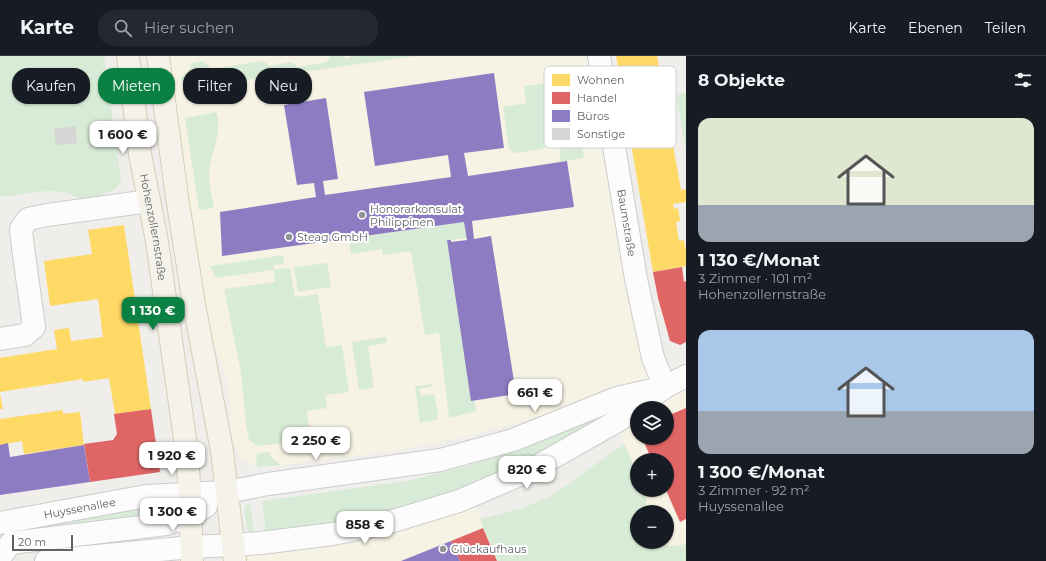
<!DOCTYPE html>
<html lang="de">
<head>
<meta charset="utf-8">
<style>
	:root { --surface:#171b24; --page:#242831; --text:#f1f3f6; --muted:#9ea1a6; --line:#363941; --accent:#0b8043 }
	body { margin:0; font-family:Montserrat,sans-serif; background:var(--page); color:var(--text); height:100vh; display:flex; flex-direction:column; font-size:15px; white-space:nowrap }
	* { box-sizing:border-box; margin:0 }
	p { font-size:13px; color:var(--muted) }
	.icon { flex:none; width:22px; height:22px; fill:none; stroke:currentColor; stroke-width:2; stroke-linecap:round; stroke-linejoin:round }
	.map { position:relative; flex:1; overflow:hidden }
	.details { display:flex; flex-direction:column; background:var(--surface); width:360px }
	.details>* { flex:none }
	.guide { position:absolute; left:12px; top:12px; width:380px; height:36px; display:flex; gap:8px }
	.buttons { position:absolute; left:630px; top:345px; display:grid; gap:8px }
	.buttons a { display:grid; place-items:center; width:44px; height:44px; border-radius:50%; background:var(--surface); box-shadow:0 1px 3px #0004; font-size:20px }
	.scale { position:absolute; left:12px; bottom:10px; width:61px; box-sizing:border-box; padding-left:4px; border:2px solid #5f6368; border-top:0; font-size:11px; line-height:14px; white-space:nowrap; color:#5f6368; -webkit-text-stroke:3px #fff; paint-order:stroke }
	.price { position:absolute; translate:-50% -34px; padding:0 9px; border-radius:8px; background:#fff; color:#222; font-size:13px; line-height:26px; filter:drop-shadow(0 1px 2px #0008) }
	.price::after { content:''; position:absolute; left:50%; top:24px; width:12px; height:9px; margin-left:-6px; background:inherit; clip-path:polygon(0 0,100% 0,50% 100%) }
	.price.current { background:var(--accent); color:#fff }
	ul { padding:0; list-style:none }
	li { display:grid; align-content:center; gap:8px; height:212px; padding:0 12px }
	li span { display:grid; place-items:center; height:124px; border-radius:12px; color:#555 }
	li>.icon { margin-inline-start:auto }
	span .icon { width:72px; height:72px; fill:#fffc; stroke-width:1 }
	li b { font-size:17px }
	h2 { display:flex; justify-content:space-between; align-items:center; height:48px; padding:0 12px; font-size:17px }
	.chip { padding:0 14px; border-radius:16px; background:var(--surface); box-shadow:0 1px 3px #0004; font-size:14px; line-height:36px }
	.chip.current { background:var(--accent); color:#fff }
	header { display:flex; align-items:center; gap:24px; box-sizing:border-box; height:56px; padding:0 20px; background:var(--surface); border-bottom:1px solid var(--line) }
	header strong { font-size:19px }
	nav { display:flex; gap:22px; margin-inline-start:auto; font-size:14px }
	.search { width:280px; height:36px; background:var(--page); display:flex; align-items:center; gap:10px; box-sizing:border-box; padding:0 14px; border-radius:16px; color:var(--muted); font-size:15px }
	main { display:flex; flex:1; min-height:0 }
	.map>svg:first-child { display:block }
</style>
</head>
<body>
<header>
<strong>Karte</strong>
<div class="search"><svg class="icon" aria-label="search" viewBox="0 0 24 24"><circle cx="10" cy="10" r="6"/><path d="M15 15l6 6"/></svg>Hier suchen</div>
<nav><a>Karte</a><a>Ebenen</a><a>Teilen</a></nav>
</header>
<main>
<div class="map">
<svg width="686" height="505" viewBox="0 0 686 505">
	<rect width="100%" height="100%" fill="#efeeea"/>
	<g fill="#f7f3e4">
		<polygon points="161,0 594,0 655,320 617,336 563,354 462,381 401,394 281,409 256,411 240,401 231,378 229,330 199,246"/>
		<polygon points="686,323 686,487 682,489 670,490 660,486 667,486 667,456 645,456 646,439 644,434 667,434 667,404 637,404 637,417 624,388 619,368 637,355 637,382 667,382 667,352 641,352"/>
		<polygon points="474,446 483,472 497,505 237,505 260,489"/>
	</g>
	<g fill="#d8ebd6">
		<polygon points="0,0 104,0 121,125 115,133 100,140 87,142 79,142 65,136 47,135 0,141"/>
		<polygon points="331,0 343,0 347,3 351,0 416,0 188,32 183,29 181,21 190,13 192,7 202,5 209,10 210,13 263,5 270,10 292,6 297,11 326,6"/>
		<path d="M564 23C562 38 557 83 546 91 540 95 520 96 512 97L511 94H509L503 51 526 47 524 30 555 26Z"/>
		<polygon points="573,23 584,102 559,106 569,24"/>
		<polygon points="686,37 686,95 676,39"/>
		<path d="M216 56C223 73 212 97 209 114 208 126 212 140 214 152L199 154 185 62Z"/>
		<polygon points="464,166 467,182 451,184 476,355 449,362 439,277 425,279 411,195 383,199 382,193 351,198 349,182"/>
		<polygon points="283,199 284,208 273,209 274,214 290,212 295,241 318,238 326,291 342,289 349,336 326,339 327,352 307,355 311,384 258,390 249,384 246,368 241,316 224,233 275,226 274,214 216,222 210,210"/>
		<polygon points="327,207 331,231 298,236 294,211"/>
		<polygon points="386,281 387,287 368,290 374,332 359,334 352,286"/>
		<polygon points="433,328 433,330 419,333 421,340 434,338 438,357 437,364 420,367 415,330"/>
		<polygon points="610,356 515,411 444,440 379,458 313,470 266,477 262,445 407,425 467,410 516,392"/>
		<polygon points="624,388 637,417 637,434 644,434 647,439 645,456 637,456 637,486 660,486 670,490 682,489 686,487 686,505 497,505 480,463 523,452 551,440"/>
		<polygon points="269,396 271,401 281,409 257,411 256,400 258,397"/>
		<path d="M250 448 254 476 248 475C246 466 243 457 246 449Z"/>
		<path d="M158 449 159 458C106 462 53 468 0 480V476Z"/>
	</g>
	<g fill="#ffd966">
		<polygon points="616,0 657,0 681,134 686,133 686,146 673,148 674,153 678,152 680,165 676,166 679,185 684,184 686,195 686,210 653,216"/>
		<polygon points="124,169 151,353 115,358 109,322 83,326 83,323 0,336 0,302 57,293 54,274 69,272 71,285 103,281 98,243 50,250 44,205 92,198 88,174"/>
		<polygon points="0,337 3,353 0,353"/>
		<polygon points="63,354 63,358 80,356 84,389 24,398 22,385 0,389 0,363"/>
	</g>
	<g fill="#e06666">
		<polygon points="682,211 684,226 686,225 686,286 680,289 670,285 658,242 653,216"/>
		<polygon points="686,352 686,463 680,466 666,434 667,434 667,404 652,404 642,382 667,382 667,360"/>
		<polygon points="151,353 160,416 90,426 84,388 113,384 117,378 114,358"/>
		<polygon points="483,472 497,505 460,505 451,485"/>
	</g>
	<g fill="#8e7cc3">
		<polygon points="494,17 504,92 464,97 468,120 567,105 574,151 472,165 474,183 491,180 516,338 471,345 447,184 451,184 451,186 467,184 464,166 222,200 220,156 316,141 314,127 297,129 284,49 326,42 338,123 323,125 325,139 451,121 448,99 375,110 364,36"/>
		<polygon points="8,387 10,401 84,389 90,426 0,439 0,389"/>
		<polygon points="451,485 460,505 401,505"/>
	</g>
	<polygon fill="#d6d5d3" points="75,70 77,87 56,89 54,73"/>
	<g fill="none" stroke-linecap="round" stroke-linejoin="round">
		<defs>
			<g id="minor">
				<path id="s1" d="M599 0 636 223 653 302 665 331"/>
				<polyline points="0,283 25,279 34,271 22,184 21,173 28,163 47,159 149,145"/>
				<path id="s2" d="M0 467 146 440 227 436 268 428 440 404 513 384 617 342 665 331"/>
				<polyline points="0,501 11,487 166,468 190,460 206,450"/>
				<polyline points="46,505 191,491 234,489 261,487 333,478 387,467 459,445 529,415 619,364 665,331 686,320"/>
			</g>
			<g id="major">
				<path id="s3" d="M128 0 140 98 157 186 186 390 190 438 192 505"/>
				<polyline points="158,0 177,141 194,248 222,395 235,505"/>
			</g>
		</defs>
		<use href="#minor" stroke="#cbcccc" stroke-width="24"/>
		<use href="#major" stroke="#d7ceb8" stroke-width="24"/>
		<use href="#minor" stroke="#fdfcfc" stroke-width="22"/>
		<use href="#major" stroke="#f4f2e9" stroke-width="22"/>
	</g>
	<g fill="#919496" stroke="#fff" stroke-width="1.5">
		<circle cx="362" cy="159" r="4"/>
		<circle cx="289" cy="181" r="4"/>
		<circle cx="443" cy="493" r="4"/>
	</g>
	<g text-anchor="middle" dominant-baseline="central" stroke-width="4" stroke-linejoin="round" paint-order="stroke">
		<g font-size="11" fill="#5f6368" stroke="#fff" text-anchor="start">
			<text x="370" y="153">Honorarkonsulat<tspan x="370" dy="13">Philippinen</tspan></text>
			<text x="297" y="181">Steag GmbH</text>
			<text x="451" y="493">Glückaufhaus</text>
		</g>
		<g font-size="11" fill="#5f6368" stroke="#fff">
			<text stroke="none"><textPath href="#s1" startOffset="169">Baumstraße</textPath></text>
			<text stroke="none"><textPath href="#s3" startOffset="173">Hohenzollernstraße</textPath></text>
			<text stroke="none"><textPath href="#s2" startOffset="81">Huyssenallee</textPath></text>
		</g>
	</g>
	<rect x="544" y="10" width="132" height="82" rx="6" fill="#fff" stroke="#cfd0d2" stroke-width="1"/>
	<rect x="552" y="18" width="18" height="12" fill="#ffd966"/>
	<rect x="552" y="36" width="18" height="12" fill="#e06666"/>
	<rect x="552" y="54" width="18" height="12" fill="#8e7cc3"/>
	<rect x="552" y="72" width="18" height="12" fill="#d6d5d3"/>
	<g font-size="11" fill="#5f6368">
		<text x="577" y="28">Wohnen</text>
		<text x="577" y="46">Handel</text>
		<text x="577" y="64">Büros</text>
		<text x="577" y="82">Sonstige</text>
	</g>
</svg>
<div class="buttons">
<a><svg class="icon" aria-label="layers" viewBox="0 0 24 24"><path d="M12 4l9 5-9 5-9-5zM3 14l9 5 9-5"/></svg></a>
<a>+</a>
<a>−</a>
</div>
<div class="scale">20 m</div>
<b class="price" style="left:123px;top:99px">1 600 €</b>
<b class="price current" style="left:153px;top:275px">1 130 €</b>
<b class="price" style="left:535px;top:357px">661 €</b>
<b class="price" style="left:316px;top:405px">2 250 €</b>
<b class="price" style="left:172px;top:420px">1 920 €</b>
<b class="price" style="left:527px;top:434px">820 €</b>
<b class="price" style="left:173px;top:476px">1 300 €</b>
<b class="price" style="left:365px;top:489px">858 €</b>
<div class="guide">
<a class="chip">Kaufen</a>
<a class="chip current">Mieten</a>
<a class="chip">Filter</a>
<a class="chip">Neu</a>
</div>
</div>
<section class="details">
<h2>8 Objekte<svg class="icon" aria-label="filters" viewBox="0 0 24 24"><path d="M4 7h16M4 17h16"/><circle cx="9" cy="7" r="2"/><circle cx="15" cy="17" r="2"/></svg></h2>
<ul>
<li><span style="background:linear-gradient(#dfe7d0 70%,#9aa5b1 0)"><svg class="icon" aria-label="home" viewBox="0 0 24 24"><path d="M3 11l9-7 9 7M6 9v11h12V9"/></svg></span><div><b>1 130 €/Monat</b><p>3 Zimmer · 101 m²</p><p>Hohenzollernstraße</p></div></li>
<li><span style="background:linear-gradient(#a9c7e8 65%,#9aa5b1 0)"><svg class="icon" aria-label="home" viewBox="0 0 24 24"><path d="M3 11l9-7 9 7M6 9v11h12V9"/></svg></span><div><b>1 300 €/Monat</b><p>3 Zimmer · 92 m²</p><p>Huyssenallee</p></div></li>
</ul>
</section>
</main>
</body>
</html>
